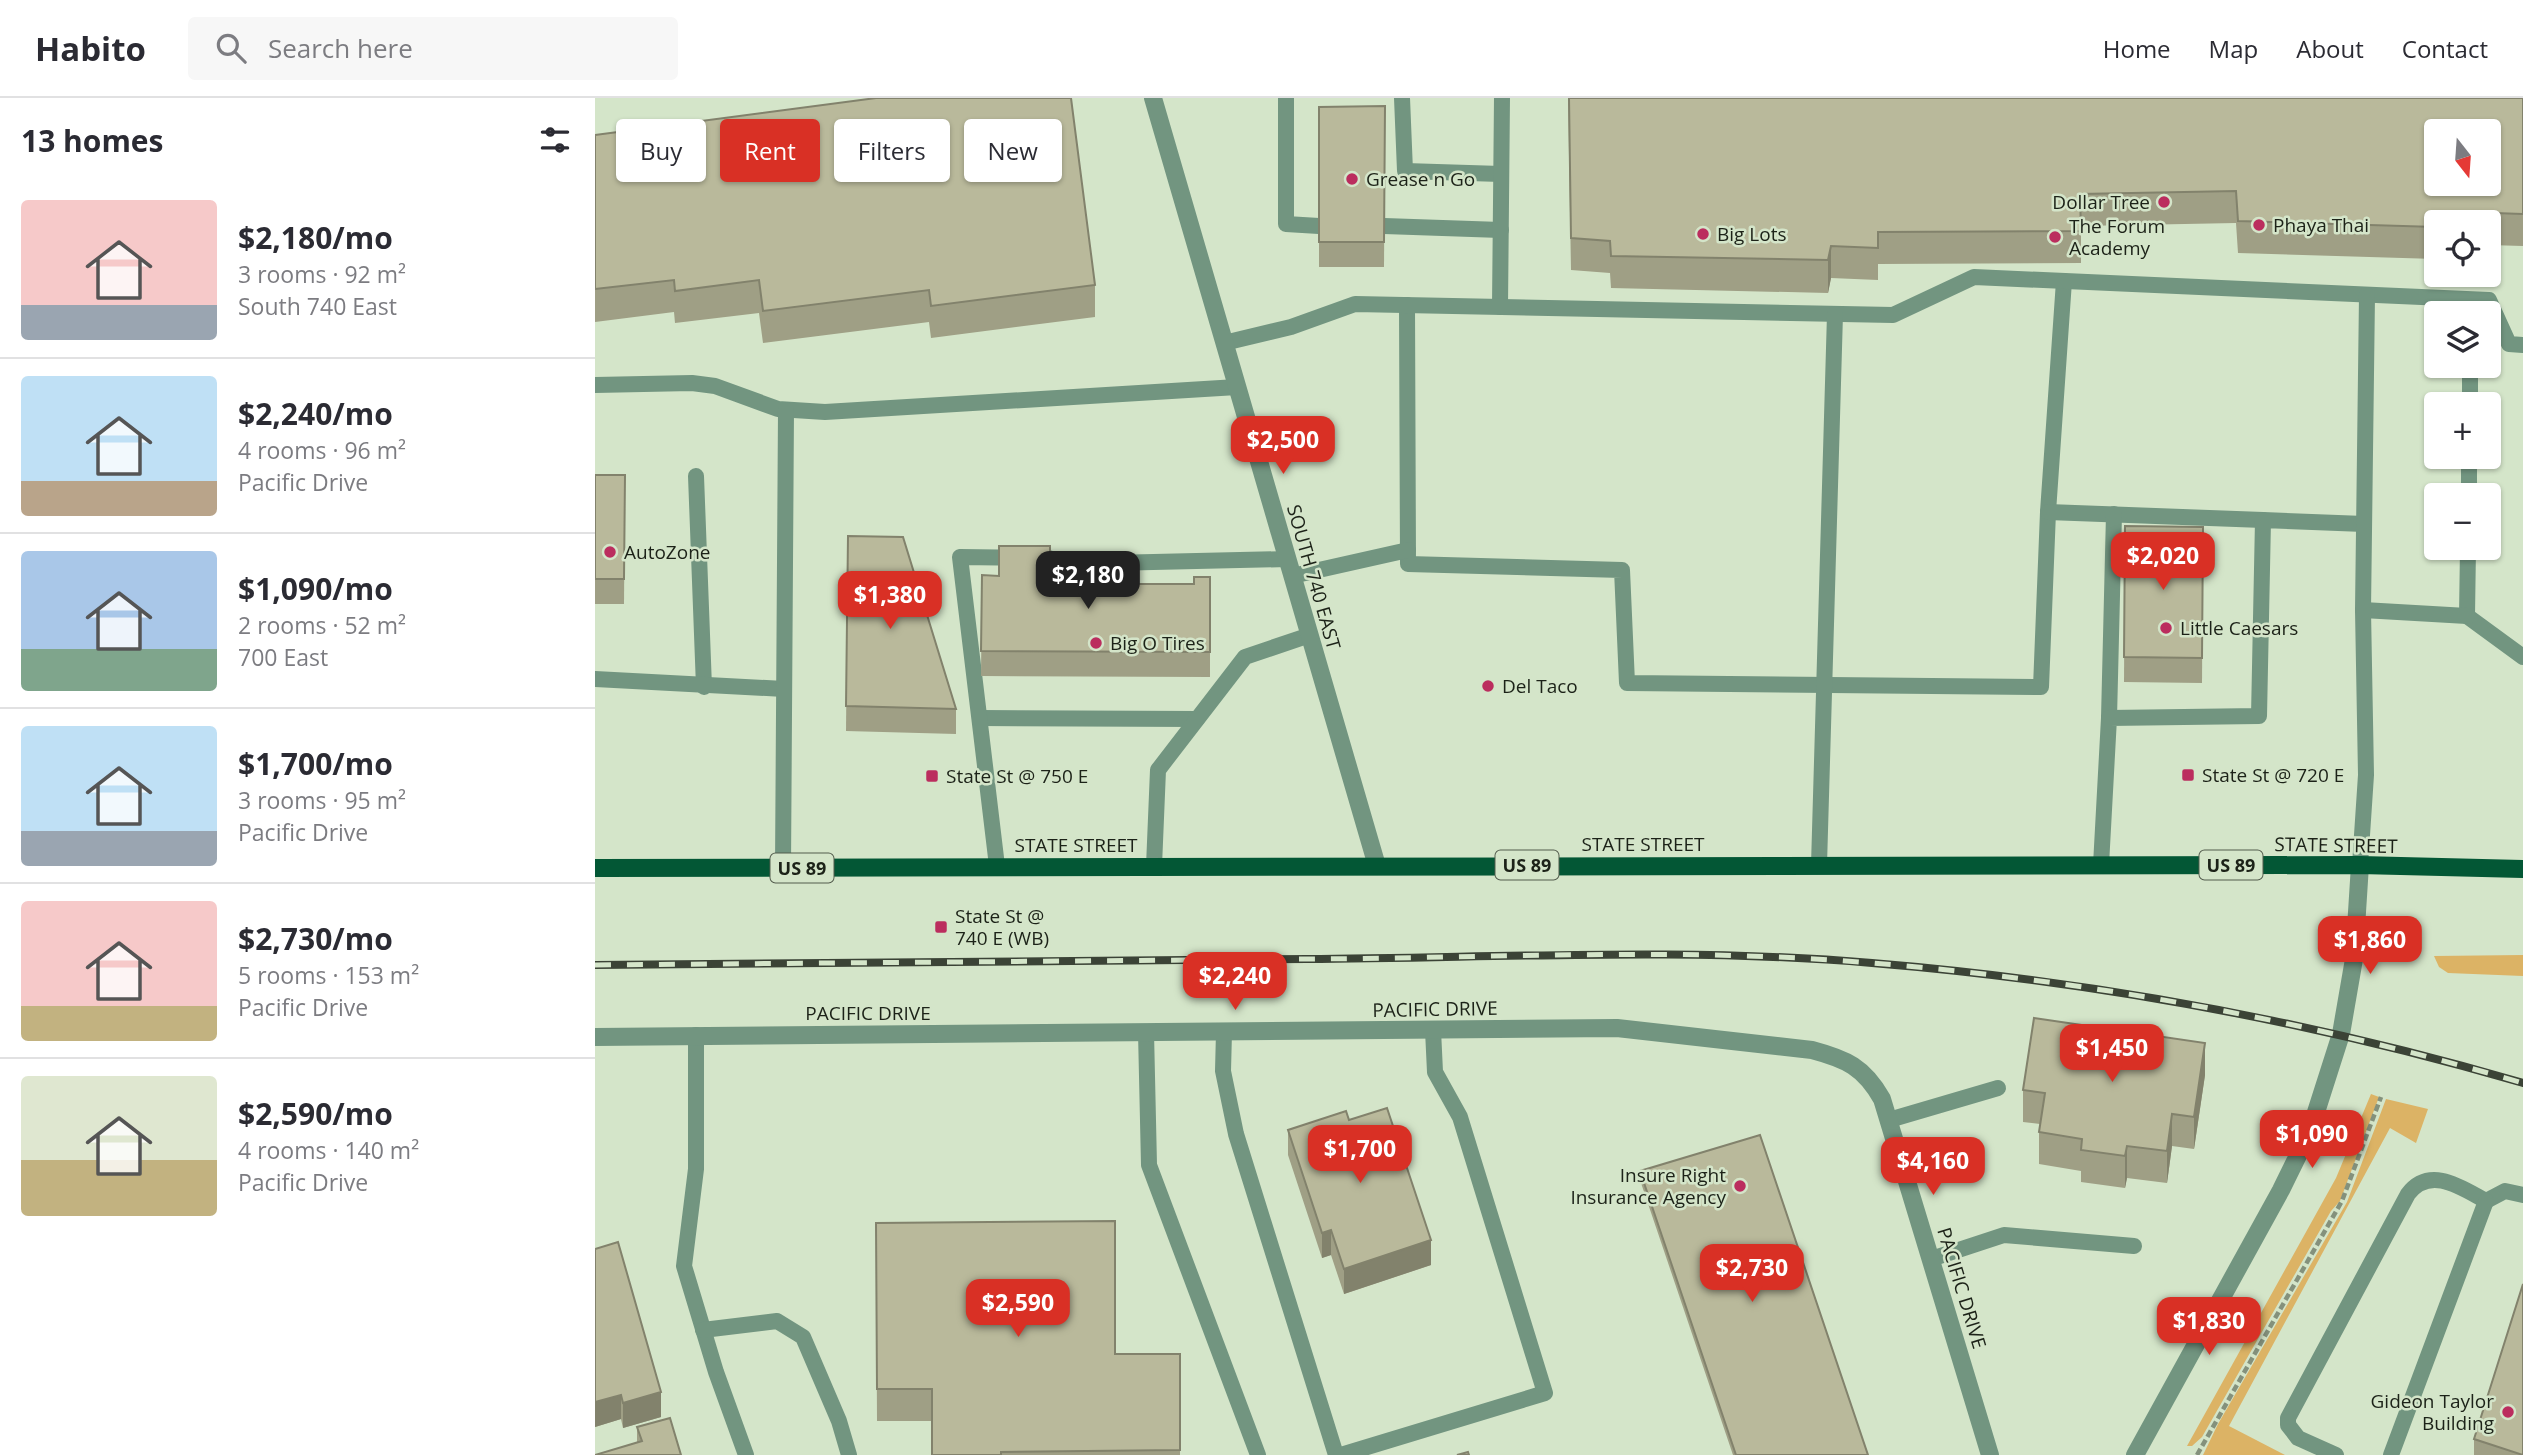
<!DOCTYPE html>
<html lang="en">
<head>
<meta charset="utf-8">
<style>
	:root { --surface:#fff; --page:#f7f7f7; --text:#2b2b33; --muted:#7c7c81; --line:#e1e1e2; --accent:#d93025 }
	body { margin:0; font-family:"Open Sans",sans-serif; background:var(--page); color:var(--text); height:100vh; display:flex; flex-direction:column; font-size:26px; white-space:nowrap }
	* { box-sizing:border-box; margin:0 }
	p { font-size:23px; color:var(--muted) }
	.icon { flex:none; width:38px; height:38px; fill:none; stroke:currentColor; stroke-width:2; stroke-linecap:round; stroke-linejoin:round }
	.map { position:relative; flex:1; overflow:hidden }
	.panel { display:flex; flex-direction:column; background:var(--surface); width:595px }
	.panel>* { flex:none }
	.top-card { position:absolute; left:21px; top:21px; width:665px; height:63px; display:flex; gap:14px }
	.needle { width:46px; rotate:163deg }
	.fabs { position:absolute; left:1829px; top:21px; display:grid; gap:14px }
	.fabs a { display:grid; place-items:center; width:77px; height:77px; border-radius:7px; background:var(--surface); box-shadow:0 2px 5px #0004; font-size:35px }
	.price { position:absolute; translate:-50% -60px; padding:0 16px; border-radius:14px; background:var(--accent); color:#fff; font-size:23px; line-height:46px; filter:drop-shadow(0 2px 4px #0008) }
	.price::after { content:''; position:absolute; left:50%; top:42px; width:21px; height:16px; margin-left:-10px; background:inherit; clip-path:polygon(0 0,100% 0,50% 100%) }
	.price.selected { background:#222; color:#fff }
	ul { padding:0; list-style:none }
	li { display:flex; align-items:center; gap:21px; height:175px; padding:0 21px }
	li+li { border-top:2px solid var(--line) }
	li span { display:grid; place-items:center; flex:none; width:196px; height:140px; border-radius:7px; color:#555 }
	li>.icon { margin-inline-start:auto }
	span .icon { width:84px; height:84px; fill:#fffc; stroke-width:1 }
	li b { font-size:30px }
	h2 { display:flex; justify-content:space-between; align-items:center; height:84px; padding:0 21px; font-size:30px }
	.chip { padding:0 24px; border-radius:7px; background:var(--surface); box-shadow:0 2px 5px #0004; font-size:24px; line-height:63px }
	.chip.selected { background:var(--accent); color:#fff }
	header { display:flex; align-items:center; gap:42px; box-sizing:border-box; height:98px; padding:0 35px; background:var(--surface); border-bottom:2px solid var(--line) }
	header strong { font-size:33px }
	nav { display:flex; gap:38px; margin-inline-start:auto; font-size:24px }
	.search { width:490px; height:63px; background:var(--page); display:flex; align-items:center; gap:18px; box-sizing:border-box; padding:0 24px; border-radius:7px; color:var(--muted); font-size:26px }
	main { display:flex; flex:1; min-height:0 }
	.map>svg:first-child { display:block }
</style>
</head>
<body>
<header>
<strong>Habito</strong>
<div class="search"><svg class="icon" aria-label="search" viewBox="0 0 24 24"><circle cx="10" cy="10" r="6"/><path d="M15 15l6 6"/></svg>Search here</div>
<nav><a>Home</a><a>Map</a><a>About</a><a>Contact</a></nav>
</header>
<main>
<section class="panel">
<h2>13 homes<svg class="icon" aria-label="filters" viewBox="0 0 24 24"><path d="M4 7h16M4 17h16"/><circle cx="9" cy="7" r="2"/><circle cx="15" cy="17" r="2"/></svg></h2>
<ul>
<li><span style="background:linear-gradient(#f6c9c9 75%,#9aa5b1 0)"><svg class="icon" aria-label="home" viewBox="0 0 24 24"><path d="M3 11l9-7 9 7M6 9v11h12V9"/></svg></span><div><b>$2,180/mo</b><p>3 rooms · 92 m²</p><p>South 740 East</p></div></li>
<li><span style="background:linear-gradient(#bfe0f5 75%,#b9a48a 0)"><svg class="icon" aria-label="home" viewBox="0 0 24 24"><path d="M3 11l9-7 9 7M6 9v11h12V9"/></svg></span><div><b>$2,240/mo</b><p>4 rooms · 96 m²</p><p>Pacific Drive</p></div></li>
<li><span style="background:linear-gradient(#a9c7e8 70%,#7fa58c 0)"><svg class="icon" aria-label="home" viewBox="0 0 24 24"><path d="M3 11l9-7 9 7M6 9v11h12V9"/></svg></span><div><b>$1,090/mo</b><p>2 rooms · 52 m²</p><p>700 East</p></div></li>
<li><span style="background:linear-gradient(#bfe0f5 75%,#9aa5b1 0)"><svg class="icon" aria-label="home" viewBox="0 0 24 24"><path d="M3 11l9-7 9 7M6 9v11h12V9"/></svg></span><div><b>$1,700/mo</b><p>3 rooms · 95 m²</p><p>Pacific Drive</p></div></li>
<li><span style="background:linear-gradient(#f6c9c9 75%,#c2b280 0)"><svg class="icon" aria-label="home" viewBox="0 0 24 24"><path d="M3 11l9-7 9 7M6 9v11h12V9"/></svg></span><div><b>$2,730/mo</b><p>5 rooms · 153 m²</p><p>Pacific Drive</p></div></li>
<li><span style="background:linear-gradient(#dfe7d0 60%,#c2b280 0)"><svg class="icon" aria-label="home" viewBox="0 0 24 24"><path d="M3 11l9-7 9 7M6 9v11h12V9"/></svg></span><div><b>$2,590/mo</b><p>4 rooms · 140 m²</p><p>Pacific Drive</p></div></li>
</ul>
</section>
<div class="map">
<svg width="1928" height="1357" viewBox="0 0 1928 1357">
	<rect width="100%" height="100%" fill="#d4e5c9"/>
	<g fill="#dcb365">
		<polygon points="1928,857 1928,878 1853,875 1844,869 1839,858"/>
		<polygon points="1776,996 1784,999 1745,1103 1736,1113 1607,1339 1597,1348 1592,1348 1741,1080"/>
		<polygon points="1791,1001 1833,1011 1821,1045 1795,1030 1634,1328 1690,1357 1608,1357 1623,1326 1752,1104"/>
	</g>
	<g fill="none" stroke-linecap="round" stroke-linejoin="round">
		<polyline stroke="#84917c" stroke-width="4.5" stroke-dasharray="7 3.5" stroke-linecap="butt" points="1602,1357 1747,1103 1786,999"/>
		<g stroke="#729580" stroke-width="16">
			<polyline points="691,0 691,126 724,128"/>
			<polyline points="807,0 810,73 906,76"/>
			<polyline points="789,128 906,132"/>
			<polyline points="812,207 813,466 1027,472 1032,585 1446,589 1453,414 1469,183"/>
			<polyline points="905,209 907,0"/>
			<polyline points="629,245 696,229 760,206 1298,217 1379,179 1894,202 1914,246 1928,247"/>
			<polyline points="0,287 97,285 120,288 183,311 230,314 642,289"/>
			<polyline points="1875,306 1875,268"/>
			<polyline points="101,378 109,589"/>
			<polyline points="1874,397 1874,359"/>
			<polyline points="1453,414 1668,422"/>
			<polyline points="1873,450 1872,518 1928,559"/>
			<polyline points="697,478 813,452"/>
			<polyline points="1768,512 1872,518"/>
			<polyline points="0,581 189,591"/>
			<polyline points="385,620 602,621"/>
			<polyline points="1514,620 1519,416"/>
			<polyline points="1224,767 1240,216"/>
			<polyline points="1506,767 1514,620 1664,618 1668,422 1769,426"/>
			<polyline points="1765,767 1771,677 1768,512 1772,197"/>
			<polyline points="402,768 365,459 453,460 472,466 692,461"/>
			<polyline points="559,768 563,672 650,559 715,537"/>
			<polyline points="188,770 191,312"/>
			<polyline points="551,934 554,1067 663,1357"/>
			<polyline points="629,934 628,973 641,1036 741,1357"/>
			<polyline points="101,937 101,1071 89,1168 121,1274 151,1357"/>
			<polyline points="1294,1022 1403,990"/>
			<polyline points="1336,1161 1409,1137 1539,1148"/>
			<polyline points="108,1232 182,1223 208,1239 244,1323 254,1357"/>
			<polyline points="746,1357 950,1295 865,1019 840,974 838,932"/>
			<path d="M1741 1357 1703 1340 1693 1327V1320L1813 1096C1835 1067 1867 1090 1891 1103L1910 1093 1928 1097"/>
			<polyline points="1796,1357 1891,1103"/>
		</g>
		<g stroke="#729580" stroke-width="18">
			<polyline points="558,0 782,768"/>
			<path d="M0 939 1022 930 1217 952C1251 961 1269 969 1287 1001L1395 1357"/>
		</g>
		<polyline stroke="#729580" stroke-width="18" points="1540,1357 1686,1092 1715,1033 1746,936 1759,861 1765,767"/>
		<polyline stroke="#035735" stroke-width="18" points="0,770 1765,767 1928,771"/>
		<defs>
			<path id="rail" d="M0 867C237 865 475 863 712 861 899 860 1090 849 1277 865 1498 883 1715 923 1928 985"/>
		</defs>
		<use href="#rail" stroke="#3b4336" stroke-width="8"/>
		<use href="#rail" stroke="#d4e5c9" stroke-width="5" stroke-dasharray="16" stroke-linecap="butt"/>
	</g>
	<g fill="#9f9f85">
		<polygon points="973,0 1928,0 1928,148 1894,147 1894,124 1841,124 1841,161 1643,155 1641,125 1486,128 1486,165 1283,166 1283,182 1236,180 1233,195 1016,190 1015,175 976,172"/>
		<polygon points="790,8 789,169 724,169 724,9"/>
		<polygon points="0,37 500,187 500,219 336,240 334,224 168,245 164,215 80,225 79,214 0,224"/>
		<polygon points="0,377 30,377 29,506 0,506"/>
		<polygon points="1530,428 1608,429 1607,585 1529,584"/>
		<polygon points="253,438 361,611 361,636 251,633"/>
		<polygon points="387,477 455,486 599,486 615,479 615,579 386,578"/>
		<polygon points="1610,977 1599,1051 1577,1048 1572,1085 1532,1080 1530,1090 1486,1084 1486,1073 1444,1066 1444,1034 1445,1026 1428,1024 1428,992"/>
		<polygon points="754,1022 836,1167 749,1196 736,1157 727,1160 693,1057 693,1032"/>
		<polygon points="1045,1073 1273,1357 1138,1357 1045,1082"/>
		<polygon points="281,1125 520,1256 585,1256 585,1357 337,1357 337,1323 282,1323"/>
		<polygon points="0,1151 66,1319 28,1330 26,1321 0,1329"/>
		<polygon points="42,1329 86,1357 42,1344"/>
		<polygon points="1879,1341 1928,1357 1879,1357"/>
	</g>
	<g fill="#82826c">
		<polygon points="1236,148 1236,180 1233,195 1233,162"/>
		<polygon points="1610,945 1610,977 1599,1051 1599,1019"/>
		<polygon points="1577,1016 1577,1048 1572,1085 1572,1053"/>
		<polygon points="1532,1048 1532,1080 1530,1090 1530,1058"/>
		<polygon points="736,1132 736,1157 727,1160 727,1135"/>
		<polygon points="836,1142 836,1167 749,1196 749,1171"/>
		<polygon points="66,1294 66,1319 28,1330 28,1305"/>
		<polygon points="26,1297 26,1321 0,1329 0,1304"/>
	</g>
	<g fill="#b9b99b" stroke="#82826c" stroke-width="2" fill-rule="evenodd">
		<polygon points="281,0 476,0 500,187 336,208 334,192 168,213 164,182 80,193 79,182 0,191 0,37"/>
		<path d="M974 0H1928V116L1842 113 1841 129 1643 123 1641 93 1485 96 1486 133 1283 134V150L1236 148 1233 162 1016 158 1015 143 976 140ZM1841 33H1894V86H1841Z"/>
		<polygon points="790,8 789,144 724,144 724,9"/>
		<polygon points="0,377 30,377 29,481 0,481"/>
		<polygon points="1530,428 1608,429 1607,560 1529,559"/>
		<polygon points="253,438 308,439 361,611 251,608"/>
		<polygon points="404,448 455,448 455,486 599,486 599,479 615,479 615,554 386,553 387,477 404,478"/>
		<polygon points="1439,920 1610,945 1599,1019 1577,1016 1572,1053 1532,1048 1530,1058 1486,1052 1487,1041 1444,1034 1450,995 1428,992"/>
		<polygon points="792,1010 836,1142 749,1171 736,1132 727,1135 693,1032 751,1013 754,1022"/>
		<polygon points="1165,1037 1273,1357 1141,1357 1045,1073"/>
		<polygon points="520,1123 520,1256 585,1256 585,1352 406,1354 406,1357 337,1357 337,1291 282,1291 281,1125"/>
		<polygon points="23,1144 66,1294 28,1305 26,1297 0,1304 0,1151"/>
		<polygon points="1928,1186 1928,1357 1879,1341"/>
		<polygon points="75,1320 86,1357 0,1357 47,1343 42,1329"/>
		<polygon points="873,1354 874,1357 862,1357"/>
	</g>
	<g fill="#bb2d5e" stroke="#d4e5c9" stroke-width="2.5">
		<circle cx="757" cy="81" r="7"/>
		<circle cx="1569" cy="104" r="7"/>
		<circle cx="1664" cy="127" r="7"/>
		<circle cx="1108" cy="136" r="7"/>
		<circle cx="1460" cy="139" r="7"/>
		<circle cx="15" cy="454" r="7"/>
		<circle cx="1571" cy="530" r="7"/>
		<circle cx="501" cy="545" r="7"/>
		<circle cx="893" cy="588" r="7"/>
		<rect x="1586" y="670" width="14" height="14" rx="3.5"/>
		<rect x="330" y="671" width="14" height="14" rx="3.5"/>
		<rect x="339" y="822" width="14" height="14" rx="3.5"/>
		<circle cx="1145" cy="1088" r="7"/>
		<circle cx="1913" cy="1314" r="7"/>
	</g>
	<g text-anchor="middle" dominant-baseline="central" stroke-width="5" stroke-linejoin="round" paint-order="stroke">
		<g fill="#d4e5c9" stroke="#535c4d" stroke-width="2">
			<rect x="900.5" y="752.5" width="63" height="29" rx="5"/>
			<rect x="1604.5" y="752.5" width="63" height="29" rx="5"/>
			<rect x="175.5" y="755.5" width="63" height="29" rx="5"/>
		</g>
		<g font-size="18" font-weight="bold" fill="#1c2218">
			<text x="932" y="767">US 89</text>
			<text x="1636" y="767">US 89</text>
			<text x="207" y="770">US 89</text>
		</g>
		<g font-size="19" fill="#1c2218" stroke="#d4e5c9" text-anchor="start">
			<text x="771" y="81">Grease n Go</text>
			<text x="1555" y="104" text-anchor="end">Dollar Tree</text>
			<text x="1678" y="127">Phaya Thai</text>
			<text x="1474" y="128">The Forum<tspan x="1474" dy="22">Academy</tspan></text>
			<text x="1122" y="136">Big Lots</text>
			<text x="29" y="454">AutoZone</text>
			<text x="1585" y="530">Little Caesars</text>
			<text x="515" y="545">Big O Tires</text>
			<text x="907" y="588">Del Taco</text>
			<text x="1607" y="677">State St @ 720 E</text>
			<text x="351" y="678">State St @ 750 E</text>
			<text x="360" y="818">State St @<tspan x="360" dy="22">740 E (WB)</tspan></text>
			<text x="1131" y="1077" text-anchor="end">Insure Right<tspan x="1131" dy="22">Insurance Agency</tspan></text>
			<text x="1899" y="1303" text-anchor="end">Gideon Taylor<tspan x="1899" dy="22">Building</tspan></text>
		</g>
		<g font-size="19" fill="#1c2218" stroke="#d4e5c9">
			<text transform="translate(719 479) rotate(74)">SOUTH 740 EAST</text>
			<text x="1048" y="746">STATE STREET</text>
			<text x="481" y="747">STATE STREET</text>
			<text transform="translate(1741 747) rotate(1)">STATE STREET</text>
			<text transform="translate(840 911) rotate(-1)">PACIFIC DRIVE</text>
			<text x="273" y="915">PACIFIC DRIVE</text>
			<text transform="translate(1367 1190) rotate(73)">PACIFIC DRIVE</text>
		</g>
	</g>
</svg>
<div class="fabs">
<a><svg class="needle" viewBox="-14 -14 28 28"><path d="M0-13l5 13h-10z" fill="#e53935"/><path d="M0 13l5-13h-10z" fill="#7c7c81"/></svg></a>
<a><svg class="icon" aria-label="locate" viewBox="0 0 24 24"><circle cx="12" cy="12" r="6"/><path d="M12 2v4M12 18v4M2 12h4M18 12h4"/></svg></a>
<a><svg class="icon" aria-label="layers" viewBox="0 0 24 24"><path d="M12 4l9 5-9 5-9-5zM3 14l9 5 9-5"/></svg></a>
<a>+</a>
<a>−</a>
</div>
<b class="price" style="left:688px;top:378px">$2,500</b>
<b class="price" style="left:1568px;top:494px">$2,020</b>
<b class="price selected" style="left:493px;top:513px">$2,180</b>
<b class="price" style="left:295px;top:533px">$1,380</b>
<b class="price" style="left:1775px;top:878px">$1,860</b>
<b class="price" style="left:640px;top:914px">$2,240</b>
<b class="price" style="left:1517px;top:986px">$1,450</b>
<b class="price" style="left:1717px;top:1072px">$1,090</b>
<b class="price" style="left:765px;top:1087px">$1,700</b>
<b class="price" style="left:1338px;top:1099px">$4,160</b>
<b class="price" style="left:1157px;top:1206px">$2,730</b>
<b class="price" style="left:423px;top:1241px">$2,590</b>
<b class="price" style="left:1614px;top:1259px">$1,830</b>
<div class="top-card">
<a class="chip">Buy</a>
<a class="chip selected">Rent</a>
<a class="chip">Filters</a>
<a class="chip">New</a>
</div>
</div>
</main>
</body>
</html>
